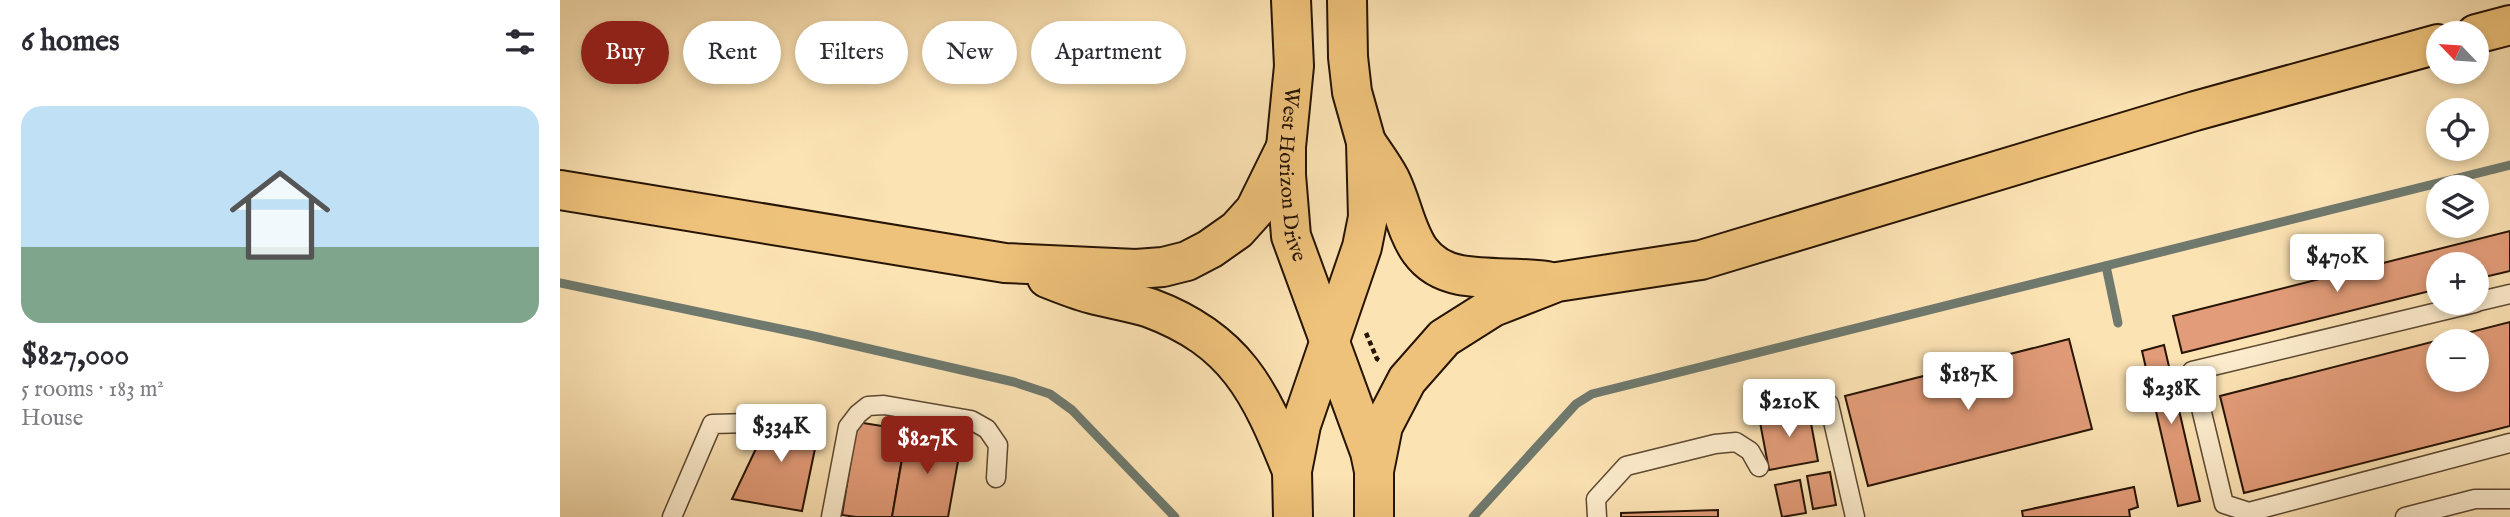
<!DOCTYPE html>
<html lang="en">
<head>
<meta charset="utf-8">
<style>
	:root { --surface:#fff; --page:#f7f7f7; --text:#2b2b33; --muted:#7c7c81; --accent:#8f2418 }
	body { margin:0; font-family:"IM FELL English",serif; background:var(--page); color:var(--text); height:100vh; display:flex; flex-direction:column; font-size:26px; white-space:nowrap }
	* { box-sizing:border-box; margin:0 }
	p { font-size:23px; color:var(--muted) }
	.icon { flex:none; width:38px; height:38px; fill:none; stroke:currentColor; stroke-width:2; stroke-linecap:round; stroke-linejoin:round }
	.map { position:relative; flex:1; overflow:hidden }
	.side { display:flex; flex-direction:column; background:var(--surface); width:560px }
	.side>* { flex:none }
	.hud { position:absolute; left:21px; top:21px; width:665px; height:63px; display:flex; gap:14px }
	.needle { width:46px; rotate:295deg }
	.tools { position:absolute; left:1866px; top:21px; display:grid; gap:14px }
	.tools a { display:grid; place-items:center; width:63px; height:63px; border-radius:50%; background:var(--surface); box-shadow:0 4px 10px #0003; font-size:35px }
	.price { position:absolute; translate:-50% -60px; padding:0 16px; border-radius:7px; background:#fff; color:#222; font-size:23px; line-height:46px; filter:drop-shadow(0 2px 4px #0008) }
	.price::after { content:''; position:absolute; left:50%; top:42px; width:21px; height:16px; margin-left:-10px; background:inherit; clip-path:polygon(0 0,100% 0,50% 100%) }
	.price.active { background:var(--accent); color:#fff }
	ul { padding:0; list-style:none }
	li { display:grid; align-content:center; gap:14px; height:371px; padding:0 21px }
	li span { display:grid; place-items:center; height:217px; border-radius:21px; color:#555 }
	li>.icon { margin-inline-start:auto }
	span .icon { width:126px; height:126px; fill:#fffc; stroke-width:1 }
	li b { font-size:30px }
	h2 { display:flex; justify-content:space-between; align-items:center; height:84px; padding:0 21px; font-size:30px }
	.tag { padding:0 24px; border-radius:32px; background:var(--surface); box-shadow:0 4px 10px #0003; font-size:24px; line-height:63px }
	.tag.active { background:var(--accent); color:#fff }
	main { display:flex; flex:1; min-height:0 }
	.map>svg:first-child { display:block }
</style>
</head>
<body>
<main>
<section class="side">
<h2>6 homes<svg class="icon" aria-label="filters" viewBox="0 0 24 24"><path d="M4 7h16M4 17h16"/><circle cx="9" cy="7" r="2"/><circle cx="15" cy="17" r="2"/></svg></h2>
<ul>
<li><span style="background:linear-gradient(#bfe0f5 65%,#7fa58c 0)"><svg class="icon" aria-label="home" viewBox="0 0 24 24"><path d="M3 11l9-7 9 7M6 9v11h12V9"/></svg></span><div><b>$827,000</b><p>5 rooms · 183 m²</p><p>House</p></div></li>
</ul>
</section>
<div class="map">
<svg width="1950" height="517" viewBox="0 0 1950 517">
	<rect width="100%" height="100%" fill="#fce3b4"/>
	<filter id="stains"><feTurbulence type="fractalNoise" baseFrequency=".00286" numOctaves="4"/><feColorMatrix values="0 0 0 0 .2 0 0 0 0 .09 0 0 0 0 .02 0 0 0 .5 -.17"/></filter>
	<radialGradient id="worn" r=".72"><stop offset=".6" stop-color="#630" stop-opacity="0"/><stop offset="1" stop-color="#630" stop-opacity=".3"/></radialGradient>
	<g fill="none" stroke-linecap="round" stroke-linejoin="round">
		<g stroke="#6f796d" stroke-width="9">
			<polyline points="1546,266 1558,323"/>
			<polyline points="0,283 249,335 454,382 490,394 512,410 615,517"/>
			<polyline points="913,517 1016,404 1032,394 1950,165"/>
		</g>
	</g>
	<g fill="#e39c79" stroke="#261405" stroke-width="2" fill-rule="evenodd">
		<polygon points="1950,231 1950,271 1916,279 1916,264 1878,264 1878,289 1622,353 1613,316"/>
		<path d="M1950 322V426L1684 493 1660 396ZM1878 341H1916V380H1878Z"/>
		<polygon points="1509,339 1532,429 1308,486 1285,396"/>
		<polygon points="1604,345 1640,501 1618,506 1582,351"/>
		<polygon points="1248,407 1258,461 1209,470 1199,417"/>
		<polygon points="213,413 261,420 242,511 172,499"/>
		<polygon points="297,422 347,430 332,517 296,517 282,515"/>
		<polygon points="347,430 402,439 388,517 332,517"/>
		<polygon points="1270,472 1276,505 1253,509 1247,476"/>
		<polygon points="1240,480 1246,513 1222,517 1215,485"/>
		<polygon points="1574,487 1578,507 1569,510 1570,517 1463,517 1462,511"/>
		<polygon points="1158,510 1158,517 1061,517 1061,513"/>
	</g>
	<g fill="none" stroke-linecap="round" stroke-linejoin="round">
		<defs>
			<g id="lane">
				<polyline points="1916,302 1950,294"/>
				<polyline points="1915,303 1632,371 1664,504 1689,512 1950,443"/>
				<polyline points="1269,404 1295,517"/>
				<polyline points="112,517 152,424 190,423"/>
				<polyline points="271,517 288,427 298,414 308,406 324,405 411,420 427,429 438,445 436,478"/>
				<polyline points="1037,517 1036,499 1066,466 1155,444 1176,442 1190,451 1199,467"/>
				<polyline points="1845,517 1915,499 1950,499"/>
			</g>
			<g id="primary">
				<path id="s1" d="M731 0 734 66 726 147V175L731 236 810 452 814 471V517"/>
				<polyline points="733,517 732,471 741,425 802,247 808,217 806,142 792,92 788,57 787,0"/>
			</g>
			<g id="highway">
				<polyline points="1916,34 1950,25"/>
				<path d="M806 142C814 154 823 166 830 179 849 217 847 265 900 275 928 280 958 277 987 281"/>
				<polyline points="0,190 445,263 576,269 603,267 627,261 650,249 677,230 695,210 726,147"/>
				<path d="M487 278C502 284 517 290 532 294 551 299 571 302 590 308 676 340 700 391 732 471"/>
				<polyline points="814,471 823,426 847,380 884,338 933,307 997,282 1141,260 1635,111 1878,44"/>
			</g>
		</defs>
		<use href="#lane" stroke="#5c4831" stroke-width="21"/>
		<use href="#primary" stroke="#261405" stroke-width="42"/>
		<use href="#highway" stroke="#261405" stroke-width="42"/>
		<polyline stroke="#261405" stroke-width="4.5" stroke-dasharray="5 3.5" stroke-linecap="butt" points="806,333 817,359 822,362"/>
		<use href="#lane" stroke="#fdedce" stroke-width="18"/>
		<use href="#primary" stroke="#eec27a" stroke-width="38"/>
		<use href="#highway" stroke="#eec27a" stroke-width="38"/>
	</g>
	<g text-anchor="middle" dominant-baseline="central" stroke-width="6" stroke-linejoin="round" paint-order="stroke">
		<g font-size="21" fill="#261405" stroke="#fdedce">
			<text stroke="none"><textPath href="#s1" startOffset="175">West Horizon Drive</textPath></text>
		</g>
	</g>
	<rect width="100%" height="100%" filter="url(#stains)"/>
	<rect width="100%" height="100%" fill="url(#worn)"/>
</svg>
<div class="tools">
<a><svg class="needle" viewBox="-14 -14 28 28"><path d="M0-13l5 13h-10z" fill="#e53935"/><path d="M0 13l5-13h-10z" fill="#7c7c81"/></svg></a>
<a><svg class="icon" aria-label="locate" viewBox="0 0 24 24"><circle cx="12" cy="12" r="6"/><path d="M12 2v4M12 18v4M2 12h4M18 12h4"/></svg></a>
<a><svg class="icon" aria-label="layers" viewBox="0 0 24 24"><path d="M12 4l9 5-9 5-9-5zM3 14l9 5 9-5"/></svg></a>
<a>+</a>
<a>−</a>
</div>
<b class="price" style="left:1777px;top:294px">$470K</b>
<b class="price" style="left:1408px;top:412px">$187K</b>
<b class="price" style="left:1611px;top:426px">$238K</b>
<b class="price" style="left:1229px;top:439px">$210K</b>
<b class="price" style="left:221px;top:464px">$334K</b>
<b class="price active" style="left:367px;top:476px">$827K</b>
<div class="hud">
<a class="tag active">Buy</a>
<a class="tag">Rent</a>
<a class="tag">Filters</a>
<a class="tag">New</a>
<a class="tag">Apartment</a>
</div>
</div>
</main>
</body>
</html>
